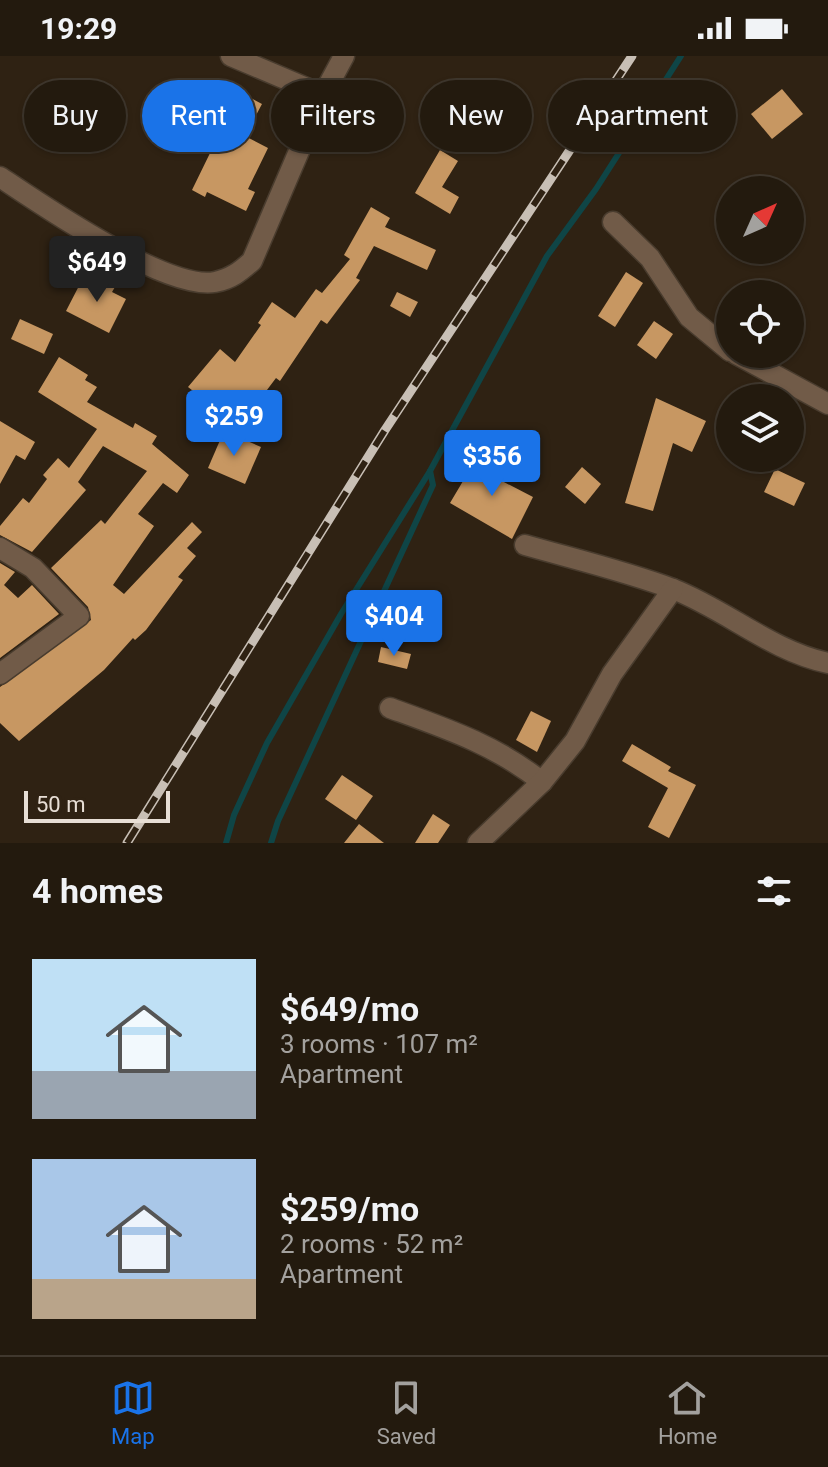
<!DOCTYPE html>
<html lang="en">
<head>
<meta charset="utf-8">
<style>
	:root { --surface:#231a0e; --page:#2f271c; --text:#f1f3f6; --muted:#a3a19e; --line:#40382e; --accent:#1a73e8 }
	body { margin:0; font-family:Roboto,sans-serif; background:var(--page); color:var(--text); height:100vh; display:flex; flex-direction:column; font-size:30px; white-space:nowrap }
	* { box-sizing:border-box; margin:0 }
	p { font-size:26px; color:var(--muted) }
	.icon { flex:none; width:44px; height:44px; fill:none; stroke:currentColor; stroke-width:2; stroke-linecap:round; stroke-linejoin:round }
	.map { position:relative; height:787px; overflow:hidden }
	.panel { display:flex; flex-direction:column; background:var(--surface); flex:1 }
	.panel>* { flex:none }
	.hud { position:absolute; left:24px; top:24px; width:780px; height:72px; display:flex; gap:16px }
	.needle { width:52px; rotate:45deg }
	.fabs { position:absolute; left:716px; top:120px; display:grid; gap:16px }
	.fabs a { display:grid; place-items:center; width:88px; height:88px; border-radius:50%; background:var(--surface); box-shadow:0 2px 6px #0004,0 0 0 2px var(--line); font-size:40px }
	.scale { position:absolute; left:24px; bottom:20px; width:146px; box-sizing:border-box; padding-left:8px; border:4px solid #e7ded5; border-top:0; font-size:22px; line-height:28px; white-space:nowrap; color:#e7ded5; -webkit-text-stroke:6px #2f2213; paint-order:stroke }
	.price { position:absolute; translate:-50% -68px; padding:0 18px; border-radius:8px; background:var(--accent); color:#fff; font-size:26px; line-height:52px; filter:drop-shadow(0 2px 4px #0008) }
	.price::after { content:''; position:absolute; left:50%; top:48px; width:24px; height:18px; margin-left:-12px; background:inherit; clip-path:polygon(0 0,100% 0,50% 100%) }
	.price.on { background:#222; color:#fff }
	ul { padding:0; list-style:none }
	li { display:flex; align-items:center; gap:24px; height:200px; padding:0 32px }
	li span { display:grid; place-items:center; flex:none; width:224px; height:160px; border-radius:0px; color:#555 }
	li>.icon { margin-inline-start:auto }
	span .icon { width:96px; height:96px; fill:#fffc; stroke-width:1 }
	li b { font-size:34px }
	h2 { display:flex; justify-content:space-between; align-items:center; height:96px; padding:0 32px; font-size:34px }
	.pill { padding:0 28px; border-radius:36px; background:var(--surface); box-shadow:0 2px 6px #0004,0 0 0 2px var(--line); font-size:28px; line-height:72px }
	.pill.on { background:var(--accent); color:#fff }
	.status { display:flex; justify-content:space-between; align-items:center; height:56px; padding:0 40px; background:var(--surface); direction:ltr }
	.status svg { height:22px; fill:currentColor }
	.dock { display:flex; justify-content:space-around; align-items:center; height:112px; border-top:2px solid var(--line); background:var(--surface); font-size:22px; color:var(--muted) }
	.dock a { display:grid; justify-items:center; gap:4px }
	.dock .on { color:var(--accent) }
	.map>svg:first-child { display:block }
</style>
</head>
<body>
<div class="status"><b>19:29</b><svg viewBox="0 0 49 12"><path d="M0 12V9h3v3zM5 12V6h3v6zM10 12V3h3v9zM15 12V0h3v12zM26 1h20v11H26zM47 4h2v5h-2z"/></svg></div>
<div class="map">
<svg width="828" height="787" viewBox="0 0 828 787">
	<rect width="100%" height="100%" fill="#2f2213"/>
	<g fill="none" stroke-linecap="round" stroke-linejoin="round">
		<g stroke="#0f4546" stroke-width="6">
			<polyline points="226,787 234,759 267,687 341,558 430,415 547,200 596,133 681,0"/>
			<polyline points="271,787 278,765 433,429 430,415"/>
		</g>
	</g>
	<g fill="#c79762">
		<polygon points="782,33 803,58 772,83 751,58"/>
		<polygon points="239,36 262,48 245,80 268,92 248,133 255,136 246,155 207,136 205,141 192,134 212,93 215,95 224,79 219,76"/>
		<polygon points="449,40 489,54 483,70 462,62 451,91 433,84"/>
		<polygon points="440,94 458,105 442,131 459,141 450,158 415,137"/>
		<polygon points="371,151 390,162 385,171 436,194 427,214 374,190 356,222 360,224 327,268 321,264 280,325 276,322 239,371 188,331 220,293 235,306 261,269 258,267 272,246 295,262 316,233 322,237 350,203 344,199"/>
		<polygon points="626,216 643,227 615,271 598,260"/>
		<polygon points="96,222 115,231 112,236 126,243 109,277 66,255 82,224 92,229"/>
		<polygon points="397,236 418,246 410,261 390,250"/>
		<polygon points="20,263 53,278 44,298 11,283"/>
		<polygon points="654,265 673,278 656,303 637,289"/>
		<polygon points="59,301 88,319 85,324 97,331 87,346 133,372 135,367 157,380 152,388 189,419 177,437 163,427 138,458 154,470 113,529 124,538 192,466 202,476 187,492 196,500 178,521 183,524 146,574 135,584 133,582 104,614 19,685 0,667 0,631 91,564 88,551 51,512 101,464 105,468 147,415 103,390 78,426 86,434 32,496 0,479 0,470 23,442 29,447 47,423 43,419 58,402 69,412 97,373 38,336"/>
		<polygon points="656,342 706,365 692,396 673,387 653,455 625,447"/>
		<polygon points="0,365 35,386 25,404 16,399 0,428"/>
		<polygon points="224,375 261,391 245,428 208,412"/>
		<polygon points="479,398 506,414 500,424 533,441 512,483 450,447"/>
		<polygon points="582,411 601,428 585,448 565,431"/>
		<polygon points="775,413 805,427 794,450 764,436"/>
		<polygon points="0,507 15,516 4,529 18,542 32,529 59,558 0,602"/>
		<polygon points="381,591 411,598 407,613 378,606"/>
		<polygon points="531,655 551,665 537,696 516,684"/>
		<polygon points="632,688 671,711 668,715 696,729 669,782 648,771 668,732 622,705"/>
		<polygon points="342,719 373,740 356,764 325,743"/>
		<polygon points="433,758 450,769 438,787 415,787"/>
		<polygon points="359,768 384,787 344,787"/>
	</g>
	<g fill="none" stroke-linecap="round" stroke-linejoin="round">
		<defs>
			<g id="minor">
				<polyline points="231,0 323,39"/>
				<path d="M0 121C42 149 167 235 215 226 231 223 241 215 252 205L323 39 344 0"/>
				<polyline points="613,166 650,202 689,261 730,295"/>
				<polyline points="736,298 828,348"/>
				<path d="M525 489C574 503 625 515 673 533 727 554 771 595 828 607"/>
				<polyline points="0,492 33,512 79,560 0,618"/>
				<path d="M390 652C445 672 496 689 542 726"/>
				<polyline points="478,787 542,726 575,685 612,618 673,533"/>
			</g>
		</defs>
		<use href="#minor" stroke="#493c2e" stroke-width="23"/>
		<use href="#minor" stroke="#715b48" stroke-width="20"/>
		<defs>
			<polyline id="rail" points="127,787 385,374 632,0"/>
		</defs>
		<use href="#rail" stroke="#c8bfb5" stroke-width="9"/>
		<use href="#rail" stroke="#2f2213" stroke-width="6" stroke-dasharray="18" stroke-linecap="butt"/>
	</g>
</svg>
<div class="fabs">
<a><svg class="needle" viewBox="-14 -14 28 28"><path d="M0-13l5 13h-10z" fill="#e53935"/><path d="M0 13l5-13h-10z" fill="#a3a19e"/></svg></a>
<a><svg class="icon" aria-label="locate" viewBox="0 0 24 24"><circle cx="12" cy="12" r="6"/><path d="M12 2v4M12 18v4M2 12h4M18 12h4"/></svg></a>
<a><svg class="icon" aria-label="layers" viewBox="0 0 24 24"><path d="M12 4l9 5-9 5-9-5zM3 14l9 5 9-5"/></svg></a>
</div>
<div class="scale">50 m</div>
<b class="price on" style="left:97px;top:248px">$649</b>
<b class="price" style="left:234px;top:402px">$259</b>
<b class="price" style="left:492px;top:442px">$356</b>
<b class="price" style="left:394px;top:602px">$404</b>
<div class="hud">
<a class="pill">Buy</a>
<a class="pill on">Rent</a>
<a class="pill">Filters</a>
<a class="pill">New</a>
<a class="pill">Apartment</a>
</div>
</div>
<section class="panel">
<h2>4 homes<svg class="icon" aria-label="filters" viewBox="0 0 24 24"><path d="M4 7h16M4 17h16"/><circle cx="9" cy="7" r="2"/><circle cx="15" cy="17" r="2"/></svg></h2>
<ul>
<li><span style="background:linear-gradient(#bfe0f5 70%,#9aa5b1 0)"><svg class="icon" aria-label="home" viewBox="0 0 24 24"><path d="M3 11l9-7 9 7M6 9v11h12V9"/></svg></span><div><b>$649/mo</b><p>3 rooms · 107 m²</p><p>Apartment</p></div></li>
<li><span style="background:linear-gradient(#a9c7e8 75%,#b9a48a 0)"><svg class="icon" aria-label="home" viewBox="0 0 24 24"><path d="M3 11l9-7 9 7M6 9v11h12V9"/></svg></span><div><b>$259/mo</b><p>2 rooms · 52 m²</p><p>Apartment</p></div></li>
</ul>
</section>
<nav class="dock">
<a class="on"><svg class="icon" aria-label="map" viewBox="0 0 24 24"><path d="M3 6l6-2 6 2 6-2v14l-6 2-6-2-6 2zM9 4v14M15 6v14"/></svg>Map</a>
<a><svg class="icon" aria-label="saved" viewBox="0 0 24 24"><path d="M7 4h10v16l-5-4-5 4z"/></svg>Saved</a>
<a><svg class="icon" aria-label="home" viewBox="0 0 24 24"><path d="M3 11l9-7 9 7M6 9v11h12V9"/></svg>Home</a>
</nav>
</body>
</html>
